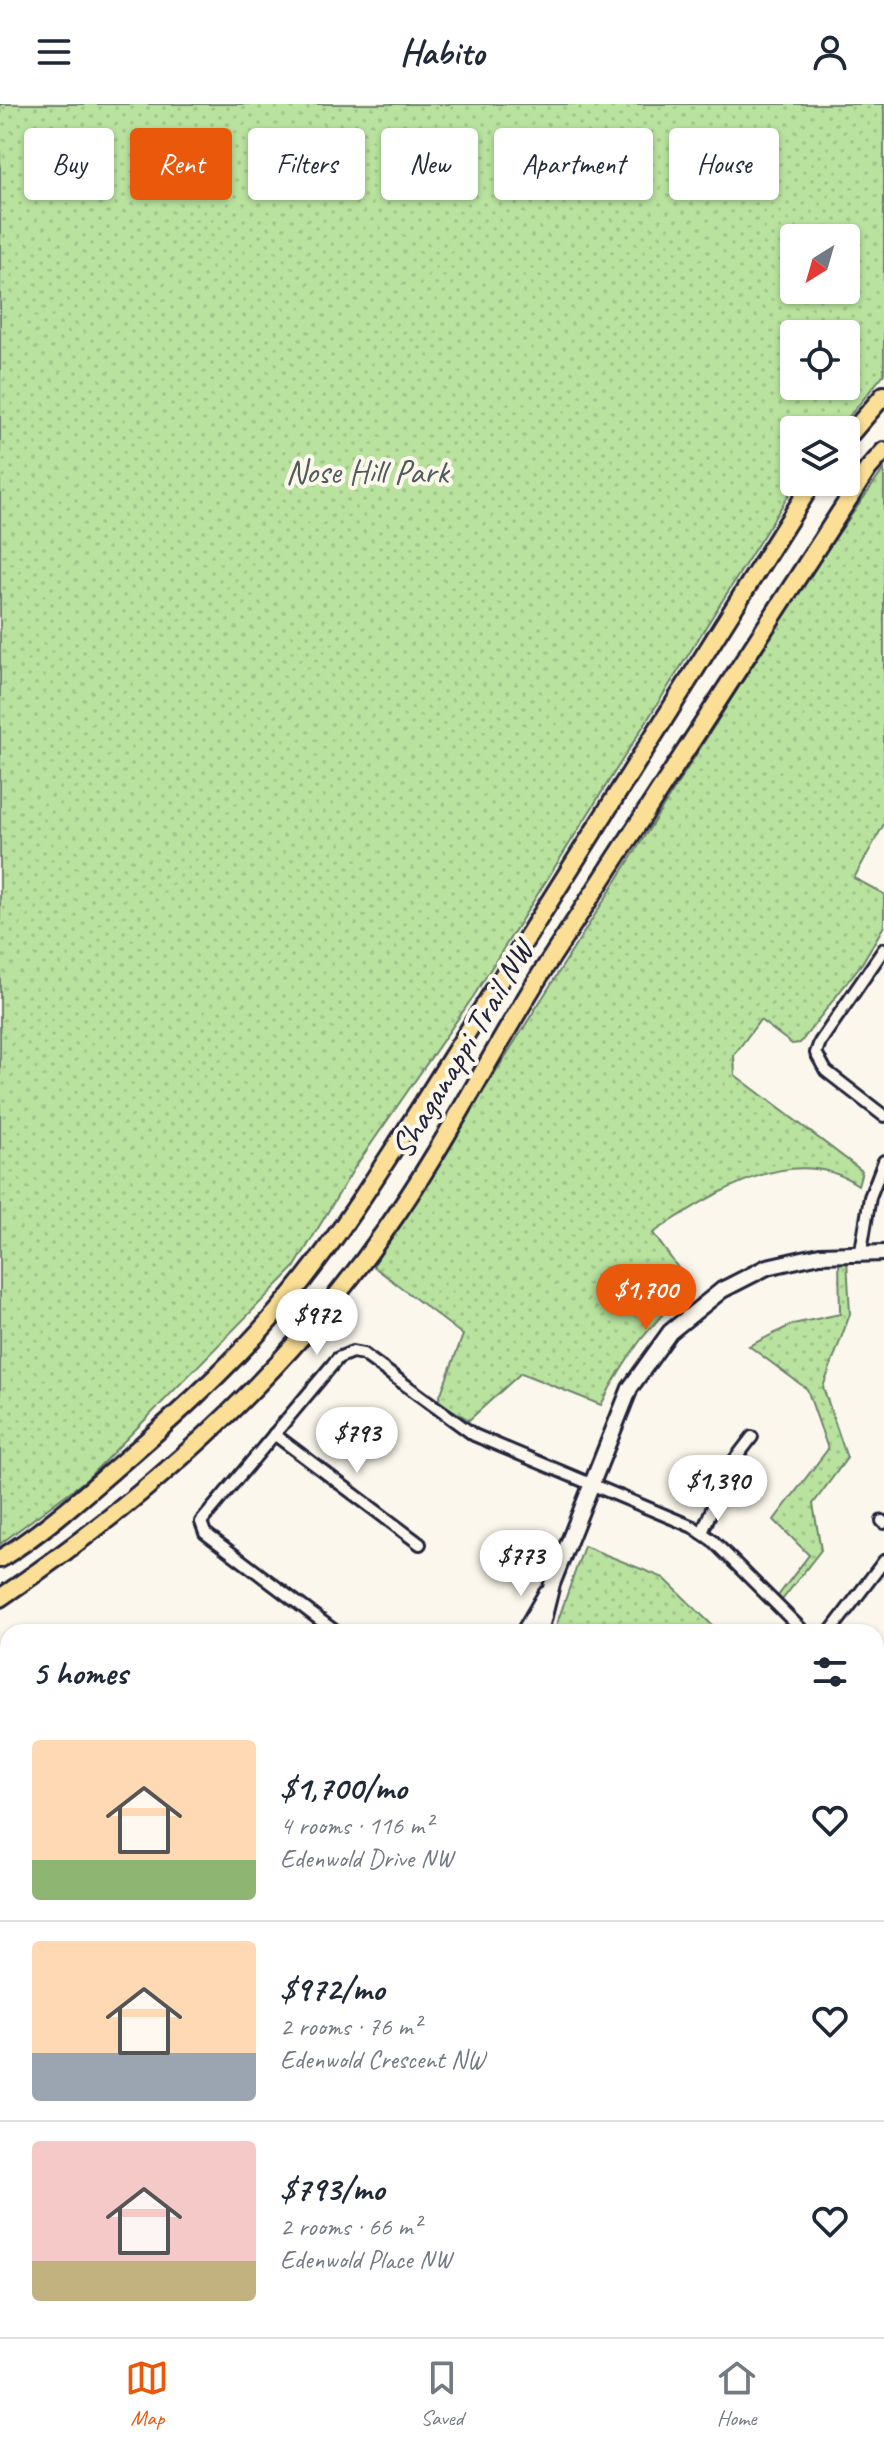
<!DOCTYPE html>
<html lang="en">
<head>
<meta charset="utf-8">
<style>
	:root { --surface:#fff; --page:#f2f2f3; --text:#1f2937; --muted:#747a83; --line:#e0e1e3; --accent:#ea580c }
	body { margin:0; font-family:Caveat,sans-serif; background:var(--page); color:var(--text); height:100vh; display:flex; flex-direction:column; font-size:30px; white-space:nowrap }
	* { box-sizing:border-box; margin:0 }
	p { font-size:26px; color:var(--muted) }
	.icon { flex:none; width:44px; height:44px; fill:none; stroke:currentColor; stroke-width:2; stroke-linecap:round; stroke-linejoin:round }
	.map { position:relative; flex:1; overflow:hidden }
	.details { position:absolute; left:0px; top:1520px; width:884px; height:714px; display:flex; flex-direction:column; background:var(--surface); border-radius:24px 24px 0 0; box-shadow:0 2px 6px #0004 }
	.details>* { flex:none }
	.top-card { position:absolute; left:24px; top:24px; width:836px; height:72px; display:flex; gap:16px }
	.needle { width:52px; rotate:217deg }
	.controls { position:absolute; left:780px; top:120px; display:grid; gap:16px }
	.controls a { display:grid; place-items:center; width:80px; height:80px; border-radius:8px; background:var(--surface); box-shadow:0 2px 6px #0004; font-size:40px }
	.price { position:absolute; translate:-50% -68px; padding:0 18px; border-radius:28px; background:#fff; color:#222; font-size:26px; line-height:52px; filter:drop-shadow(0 2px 4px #0008) }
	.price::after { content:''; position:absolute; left:50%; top:48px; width:24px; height:18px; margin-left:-12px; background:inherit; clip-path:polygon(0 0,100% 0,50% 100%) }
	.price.on { background:var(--accent); color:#fff }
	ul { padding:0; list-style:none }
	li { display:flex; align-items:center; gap:24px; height:200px; padding:0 32px }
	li+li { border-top:2px solid var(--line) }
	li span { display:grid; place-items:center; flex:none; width:224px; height:160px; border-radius:8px; color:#555 }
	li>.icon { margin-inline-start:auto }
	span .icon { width:96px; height:96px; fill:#fffc; stroke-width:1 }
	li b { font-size:34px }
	h2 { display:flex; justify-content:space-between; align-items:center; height:96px; padding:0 32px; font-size:34px }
	.chip { padding:0 28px; border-radius:8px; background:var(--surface); box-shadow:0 2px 6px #0004; font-size:28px; line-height:72px }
	.chip.on { background:var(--accent); color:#fff }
	header { display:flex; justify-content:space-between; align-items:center; height:104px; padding:0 32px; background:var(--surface); font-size:36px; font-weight:700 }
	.tab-bar { display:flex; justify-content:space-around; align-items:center; height:112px; border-top:2px solid var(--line); background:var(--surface); font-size:22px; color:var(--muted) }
	.tab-bar a { display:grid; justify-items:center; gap:4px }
	.tab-bar .on { color:var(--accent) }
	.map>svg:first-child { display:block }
</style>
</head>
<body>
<header><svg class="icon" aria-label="menu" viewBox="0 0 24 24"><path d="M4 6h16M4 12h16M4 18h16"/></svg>Habito<svg class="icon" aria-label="person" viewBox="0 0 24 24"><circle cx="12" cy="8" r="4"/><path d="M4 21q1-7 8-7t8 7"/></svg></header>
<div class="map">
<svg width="884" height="2233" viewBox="0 0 884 2233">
	<defs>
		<pattern id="park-dots" width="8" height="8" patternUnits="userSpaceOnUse" patternTransform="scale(2)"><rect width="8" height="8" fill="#b8e29e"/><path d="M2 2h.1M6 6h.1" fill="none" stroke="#9ec289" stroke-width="1.8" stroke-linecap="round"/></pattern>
	</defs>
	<rect width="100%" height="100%" fill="#fbf7ec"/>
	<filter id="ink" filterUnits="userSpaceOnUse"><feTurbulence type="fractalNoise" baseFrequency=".0125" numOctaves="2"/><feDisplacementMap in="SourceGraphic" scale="16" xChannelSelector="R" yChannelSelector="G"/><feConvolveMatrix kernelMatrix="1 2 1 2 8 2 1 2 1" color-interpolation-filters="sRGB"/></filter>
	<g filter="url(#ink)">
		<g fill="url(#park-dots)" stroke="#6d826c" stroke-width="2" fill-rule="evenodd">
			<path d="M0 0H884V270L838 326H794V378H797L473 893 355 1063 294 1164 87 1375 0 1440ZM794 134H846V186H794ZM794 230H846V282H794Z"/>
			<path d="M884 365V720L854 774 884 790V822L862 859 800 939 792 940 760 916 734 951 735 971 862 1067 858 1081C791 1036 710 1092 653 1129L691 1182C649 1222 627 1249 601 1301L521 1269 469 1316 438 1297 463 1231 373 1162 814 464Z"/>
			<polygon points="839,1155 847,1155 850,1210 823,1283 847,1354 813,1400 821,1446 782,1496 778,1492 809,1451 774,1416 828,1345 807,1285 749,1242 793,1220 840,1210"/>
			<polygon points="584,1442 664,1474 719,1528 555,1525"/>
			<polygon points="359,2226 582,2226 594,2233 354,2233"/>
		</g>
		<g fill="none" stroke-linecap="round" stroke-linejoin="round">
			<defs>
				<g id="minor">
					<polyline points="884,845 820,938 816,949 826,967 884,1012"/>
					<polyline points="861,1147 870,1093 884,1057"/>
					<polyline points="274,1330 420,1440"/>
					<polyline points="882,1417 884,1419"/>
					<polyline points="702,1429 729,1363 752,1333"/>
					<polyline points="336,1528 205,1429 201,1418 338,1254 352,1248 363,1250 474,1331 693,1423 712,1436 804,1528"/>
					<polyline points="830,1528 884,1457"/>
					<polyline points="876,1738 884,1734"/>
					<polyline points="0,1846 8,1857"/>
					<polyline points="876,1873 884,1879"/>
					<polyline points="876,1968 884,1961"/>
					<polyline points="188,2233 196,2229 193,2226"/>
				</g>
				<g id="tertiary">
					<polyline points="524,1528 546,1490"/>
					<polyline points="540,1528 552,1480 630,1284 670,1228 722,1186 767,1163 820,1151 884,1149"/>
					<polyline points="0,2143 8,2143"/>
					<polyline points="0,2160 8,2159"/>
					<polyline points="876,2165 884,2155"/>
					<polyline points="829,2233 834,2226"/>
				</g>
				<g id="secondary">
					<polyline points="0,1757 8,1772"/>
					<polyline points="0,1796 8,1809"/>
					<polyline points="600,2226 612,2233"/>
					<polyline points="635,2226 648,2233"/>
				</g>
				<g id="primary">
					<polyline points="846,335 884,291"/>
					<path d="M0 1455C43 1428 81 1394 119 1361 185 1304 250 1244 303 1176 341 1128 373 1077 406 1026L813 378"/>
					<path d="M0 1494C147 1394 282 1274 385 1127 443 1045 488 954 542 868 650 700 761 533 868 365L884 347"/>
				</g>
			</defs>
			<use href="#minor" stroke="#22223b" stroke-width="16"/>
			<use href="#tertiary" stroke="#22223b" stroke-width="20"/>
			<use href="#secondary" stroke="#22223b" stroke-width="20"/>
			<use href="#primary" stroke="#22223b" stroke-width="22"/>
			<use href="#minor" stroke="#fbf7ec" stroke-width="10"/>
			<use href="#tertiary" stroke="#fbf7ec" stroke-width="14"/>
			<use href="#secondary" stroke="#fbf7ec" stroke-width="14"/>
			<use href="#primary" stroke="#fbdf96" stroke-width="16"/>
		</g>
	</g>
	<g text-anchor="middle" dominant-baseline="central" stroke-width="8" stroke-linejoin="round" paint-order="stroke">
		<g font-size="34" fill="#4f5c59" stroke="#fbf7ec">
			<text x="367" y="367">Nose Hill Park</text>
		</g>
		<g font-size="34" fill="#22223b" stroke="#fbf7ec">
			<text transform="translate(462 945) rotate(-59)">Shaganappi Trail NW</text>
		</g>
	</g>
</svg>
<div class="controls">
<a><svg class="needle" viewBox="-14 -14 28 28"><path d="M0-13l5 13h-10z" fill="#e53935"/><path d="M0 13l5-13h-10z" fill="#747a83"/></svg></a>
<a><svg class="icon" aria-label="locate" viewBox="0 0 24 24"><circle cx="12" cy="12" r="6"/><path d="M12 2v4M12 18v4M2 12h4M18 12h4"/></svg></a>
<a><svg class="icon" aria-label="layers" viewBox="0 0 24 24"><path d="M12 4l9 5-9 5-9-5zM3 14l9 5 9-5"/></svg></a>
</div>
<b class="price on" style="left:646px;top:1228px">$1,700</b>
<b class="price" style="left:317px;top:1253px">$972</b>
<b class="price" style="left:357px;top:1371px">$793</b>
<b class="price" style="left:718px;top:1419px">$1,390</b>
<b class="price" style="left:521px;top:1494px">$773</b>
<div class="top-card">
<a class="chip">Buy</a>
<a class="chip on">Rent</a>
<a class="chip">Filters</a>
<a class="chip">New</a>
<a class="chip">Apartment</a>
<a class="chip">House</a>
</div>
<section class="details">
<h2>5 homes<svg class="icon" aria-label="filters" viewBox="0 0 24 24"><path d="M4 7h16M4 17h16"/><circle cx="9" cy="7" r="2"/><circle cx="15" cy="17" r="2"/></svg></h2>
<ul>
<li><span style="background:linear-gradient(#ffd9b3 75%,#8fb573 0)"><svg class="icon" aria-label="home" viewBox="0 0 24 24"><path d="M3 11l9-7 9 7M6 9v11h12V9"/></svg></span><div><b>$1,700/mo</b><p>4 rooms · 116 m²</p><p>Edenwold Drive NW</p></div><svg class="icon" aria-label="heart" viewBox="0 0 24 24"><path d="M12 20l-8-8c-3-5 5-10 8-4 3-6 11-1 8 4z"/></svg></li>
<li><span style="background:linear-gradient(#ffd9b3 70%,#9aa5b1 0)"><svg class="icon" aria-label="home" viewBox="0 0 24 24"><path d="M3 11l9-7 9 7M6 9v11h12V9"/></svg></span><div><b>$972/mo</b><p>2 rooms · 76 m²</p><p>Edenwold Crescent NW</p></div><svg class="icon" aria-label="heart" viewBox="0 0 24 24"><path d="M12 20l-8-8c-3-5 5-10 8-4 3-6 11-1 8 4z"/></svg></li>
<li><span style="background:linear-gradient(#f6c9c9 75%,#c2b280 0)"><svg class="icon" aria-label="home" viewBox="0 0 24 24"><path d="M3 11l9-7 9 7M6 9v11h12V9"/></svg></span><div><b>$793/mo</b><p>2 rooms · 66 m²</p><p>Edenwold Place NW</p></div><svg class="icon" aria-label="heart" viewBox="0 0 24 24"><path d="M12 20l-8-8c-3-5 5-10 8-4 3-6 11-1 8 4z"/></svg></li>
</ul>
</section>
</div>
<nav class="tab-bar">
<a class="on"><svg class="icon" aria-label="map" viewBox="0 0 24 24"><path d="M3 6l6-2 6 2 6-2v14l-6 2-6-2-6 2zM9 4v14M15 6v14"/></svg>Map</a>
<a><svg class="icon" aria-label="saved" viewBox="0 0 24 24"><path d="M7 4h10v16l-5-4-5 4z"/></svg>Saved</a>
<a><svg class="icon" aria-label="home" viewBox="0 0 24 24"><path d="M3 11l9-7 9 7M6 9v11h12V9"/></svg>Home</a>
</nav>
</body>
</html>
